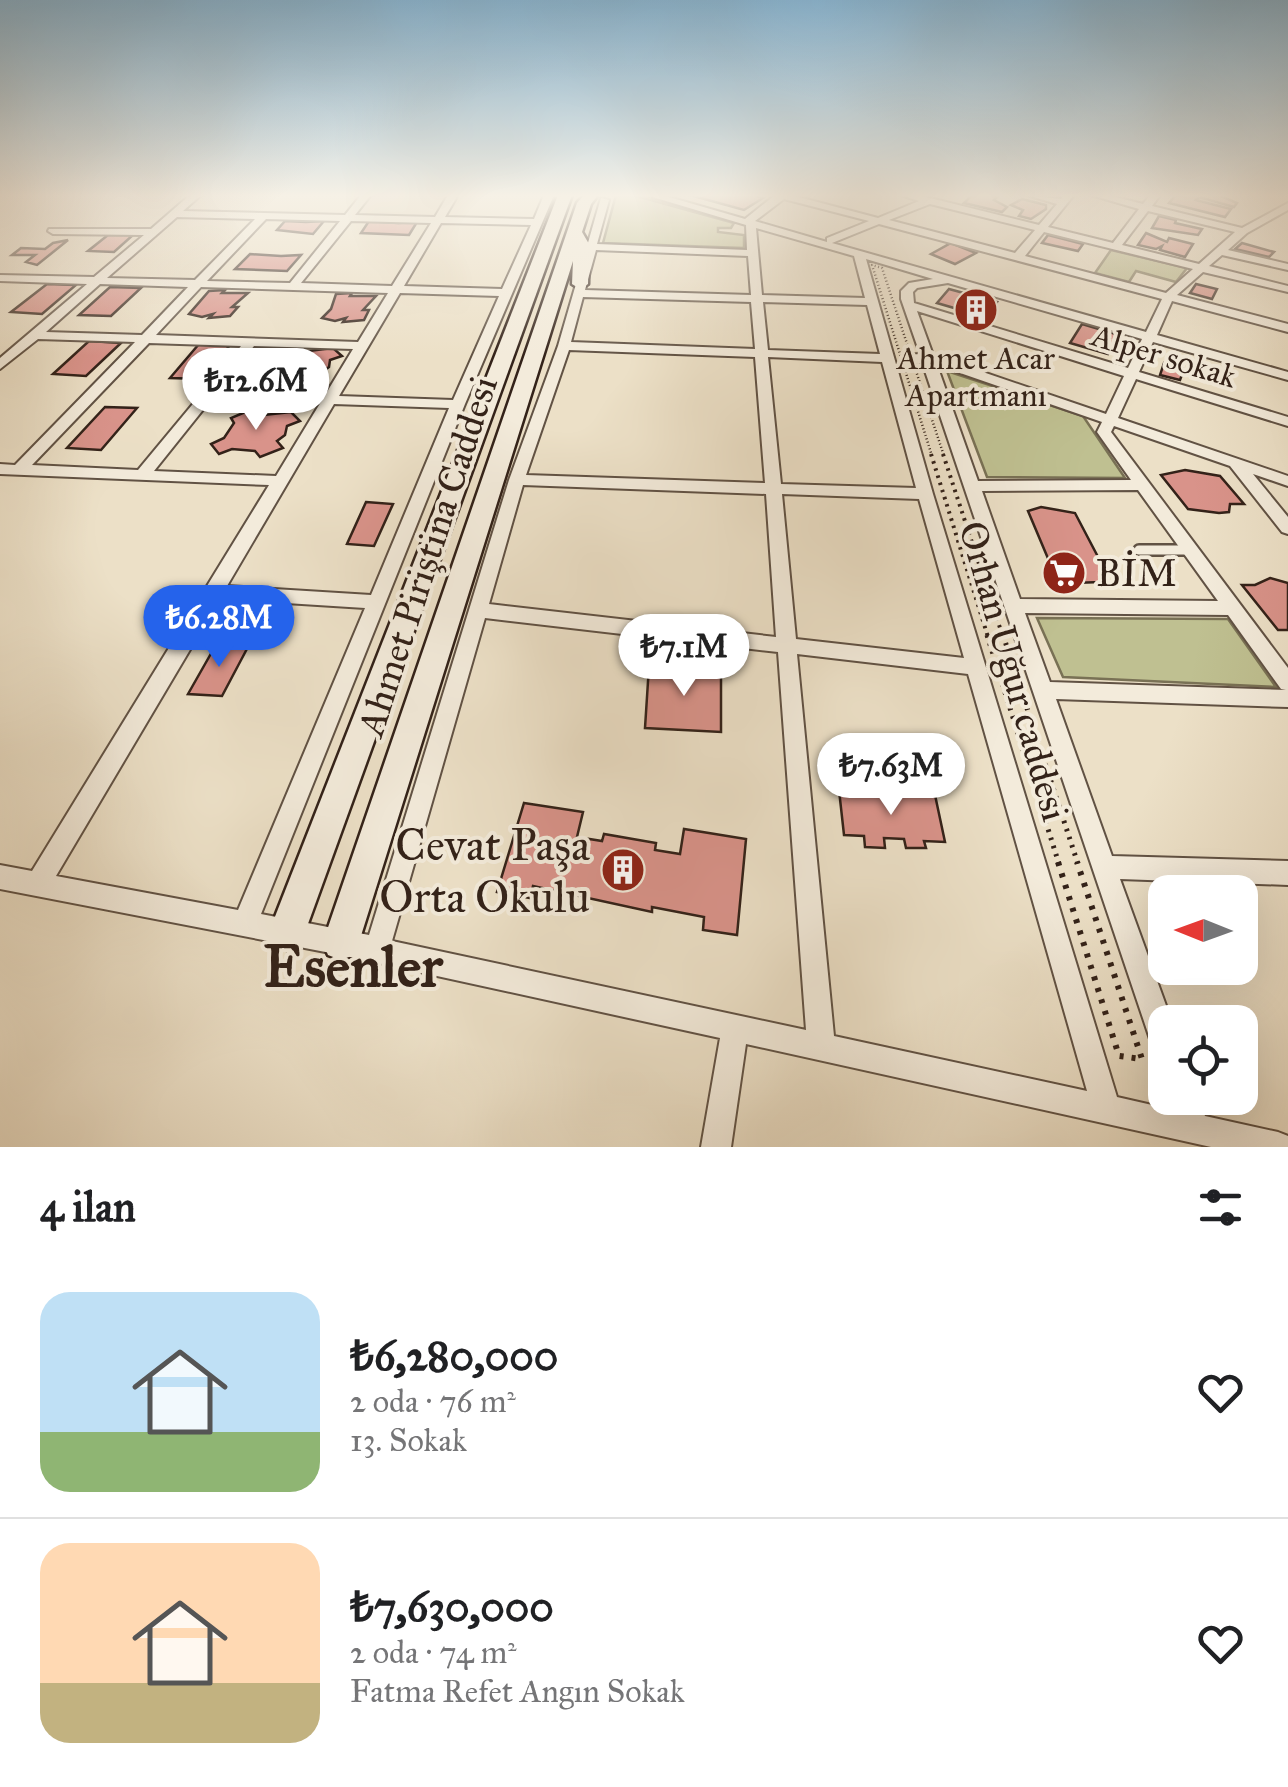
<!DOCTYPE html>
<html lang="tr">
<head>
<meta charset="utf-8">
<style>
	:root { --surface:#fff; --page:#f6f6f6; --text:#202124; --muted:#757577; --line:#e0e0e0; --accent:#2563eb }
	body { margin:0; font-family:"IM FELL Great Primer",serif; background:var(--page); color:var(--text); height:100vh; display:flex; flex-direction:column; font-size:38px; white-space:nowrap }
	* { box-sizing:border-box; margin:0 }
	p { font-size:32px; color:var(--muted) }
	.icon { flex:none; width:55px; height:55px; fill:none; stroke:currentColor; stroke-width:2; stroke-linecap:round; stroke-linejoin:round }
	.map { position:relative; height:1147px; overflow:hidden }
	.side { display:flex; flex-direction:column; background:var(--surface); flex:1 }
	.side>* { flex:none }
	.needle { width:65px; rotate:271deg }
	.buttons { position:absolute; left:1148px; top:875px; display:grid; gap:20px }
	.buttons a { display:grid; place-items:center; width:110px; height:110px; border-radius:20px; background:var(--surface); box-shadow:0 10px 40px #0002; font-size:50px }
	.price { position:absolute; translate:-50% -85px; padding:0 22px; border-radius:35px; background:#fff; color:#222; font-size:32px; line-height:65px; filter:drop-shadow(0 2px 5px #0008) }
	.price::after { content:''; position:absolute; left:50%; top:60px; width:30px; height:22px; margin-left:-15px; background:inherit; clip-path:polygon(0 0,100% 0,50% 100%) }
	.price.active { background:var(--accent); color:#fff }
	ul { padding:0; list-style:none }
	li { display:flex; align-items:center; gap:30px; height:250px; padding:0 40px }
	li+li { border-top:2px solid var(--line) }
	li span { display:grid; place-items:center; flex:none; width:280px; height:200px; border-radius:30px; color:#555 }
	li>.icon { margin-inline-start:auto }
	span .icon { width:120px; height:120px; fill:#fffc; stroke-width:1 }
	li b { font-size:42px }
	h2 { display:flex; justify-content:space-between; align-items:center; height:120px; padding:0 40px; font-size:42px }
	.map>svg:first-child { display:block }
</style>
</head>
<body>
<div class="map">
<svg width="1288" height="1147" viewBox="0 0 1288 1147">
	<rect width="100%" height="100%" fill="#ece0c7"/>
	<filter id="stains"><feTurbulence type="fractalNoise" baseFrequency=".002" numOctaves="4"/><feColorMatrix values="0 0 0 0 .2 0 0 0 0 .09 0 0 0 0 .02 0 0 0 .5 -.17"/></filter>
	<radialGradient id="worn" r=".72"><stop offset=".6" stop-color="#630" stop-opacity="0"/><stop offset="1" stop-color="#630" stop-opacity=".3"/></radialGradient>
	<g fill="#bfc091" stroke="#797155" stroke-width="2.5">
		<polygon points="616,195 633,195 734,223 731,228 718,228 718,232 744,235 744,248 603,243"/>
		<polygon points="1111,250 1187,268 1176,282 1136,271 1129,282 1095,273"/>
		<polygon points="947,371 1083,416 1125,478 987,477"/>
		<polygon points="1037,618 1228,619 1276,687 1063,677"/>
	</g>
	<g fill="#d9938a" stroke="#332219" stroke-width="2.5">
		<polygon points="690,195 754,195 763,198 744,210"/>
		<polygon points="972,195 998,196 994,200 1007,207 1002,212 964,203"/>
		<polygon points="1176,195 1219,195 1237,203 1234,207 1199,197 1196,200 1231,209 1225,217 1169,203"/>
		<polygon points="1022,199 1046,205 1046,209 1031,219 1019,216 1023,210 1011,205"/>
		<polygon points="1159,216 1176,220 1175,223 1202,229 1198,235 1152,228"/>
		<polygon points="285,221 306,222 324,221 313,234 277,230"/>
		<polygon points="369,221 398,223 417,222 409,235 361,233"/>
		<polygon points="1146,233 1167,242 1169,238 1193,244 1185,257 1160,250 1162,246 1156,249 1138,245"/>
		<polygon points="108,235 133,235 114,252 88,251"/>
		<polygon points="1048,235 1083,244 1078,251 1042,243"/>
		<polygon points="68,240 37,265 26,262 35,255 12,255 21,248 45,249 53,243"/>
		<polygon points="951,243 976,253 955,264 931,254"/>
		<polygon points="1242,243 1274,252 1269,257 1235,249"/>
		<polygon points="250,254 281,256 301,255 287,271 235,269"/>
		<polygon points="47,284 76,285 42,314 11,312"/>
		<polygon points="1196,284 1217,289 1212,299 1190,293"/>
		<polygon points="110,287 141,288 111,316 79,315"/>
		<polygon points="949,289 997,302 985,317 937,303"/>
		<polygon points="225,290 222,293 248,293 232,307 238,307 230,316 209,318 213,314 202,317 189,314 209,291"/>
		<polygon points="352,293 350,296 376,296 363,310 369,310 364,320 343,322 346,318 335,321 322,318 331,309 336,294"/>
		<polygon points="1082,324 1119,335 1108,354 1070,343"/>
		<polygon points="89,341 121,343 86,376 53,374"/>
		<polygon points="199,344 230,345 203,379 170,378"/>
		<polygon points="295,346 301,352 333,348 342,356 330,360 329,367 322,372 327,378 307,385 303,380 282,379 271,383 262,375 273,370 282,358 278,353"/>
		<polygon points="1164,363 1184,369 1180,380 1160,375"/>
		<polygon points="105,407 137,408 101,450 67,448"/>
		<polygon points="250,410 255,416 291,412 300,421 287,426 285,435 277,441 283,448 260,457 255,451 232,449 219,454 211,444 224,438 234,423 231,418"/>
		<polygon points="1185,470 1220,476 1244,504 1230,504 1229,512 1219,513 1188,509 1161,475"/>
		<polygon points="366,502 393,504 374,546 347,544"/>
		<polygon points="1041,507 1075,513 1108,576 1101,582 1073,583 1055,575 1028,511"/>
		<polygon points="1270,578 1288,583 1288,630 1278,630 1242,585 1255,585"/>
		<polygon points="217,643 249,645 222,696 188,694"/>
		<polygon points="649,666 721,669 721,732 645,728"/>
		<polygon points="839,790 935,795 945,842 924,841 926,848 906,848 904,839 884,838 885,848 865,847 864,836 844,835"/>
		<polygon points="524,803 583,812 577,837 602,841 604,834 656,843 655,850 680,854 684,829 746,839 737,935 703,930 704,917 652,907 652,912 533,886 530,898 497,892"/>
	</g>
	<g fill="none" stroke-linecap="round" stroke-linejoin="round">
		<defs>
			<polyline id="lane" points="1139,550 1188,550"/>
			<path id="street" d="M190 195H201L183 211 345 215 361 195H371L355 215 435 217 448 195H458L445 217 534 219 544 195H554L465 404 261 914 369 935 509 480 558 346 601 198 609 200 597 244 747 250 746 225 646 195H662L745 219 775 195H791L878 218 919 201 901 195H918L1039 225 1057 204 1027 195 1061 199 1064 195H1074L1048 227 1113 243 1139 209 1091 195H1108L1143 204 1150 195H1160L1152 206 1242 228 1288 203V210L1247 233 1228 250 1288 264V270L1222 255 1209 266 1288 286V292L1203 272 1177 295 1288 324V332L1172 301 1157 335 1288 372V380L1153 342 1139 372 1288 417V426L1136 379 1118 418 1288 476V486L1253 474 1288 517V534L1282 532 1230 466 1114 426 1111 432 1288 668V707L1056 699 1112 856 1288 861V885L1120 879 1172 1022H1165V1056L1155 1052 1151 1042 922 362H911L905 358 906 355 920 354 901 299V291L909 283 933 279 866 259 933 494 1117 1097 1174 1110 1170 1098H1198L1205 1116 1278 1132 1288 1136V1147H1211L746 1044 731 1147H701L720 1038 341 955 0 889V865L32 871 269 485 0 474V464L15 465 135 342 38 339 0 369V358L87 284 0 281V275L94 277 144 235 53 234 48 231 49 229H151ZM784 199 869 221 827 238V242L755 221ZM930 204 1035 230 1015 253 889 220ZM1148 211 1235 232 1199 264 1122 245ZM177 217 255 219 195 280 107 278ZM266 219 340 221 290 283 207 281ZM351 221 431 223 392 286 301 283ZM441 223 531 225 502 289 404 286ZM879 224 1162 299 1146 332 832 243ZM756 228 854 256 865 298 762 295ZM1044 232 1193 269 1166 293 1025 256ZM596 250 748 256 751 295 585 290ZM948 283 1142 339 1128 368 914 303 913 292 917 288ZM100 284 188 287 142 335 46 332ZM201 287 388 293 358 342 156 335ZM400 293 499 296 453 400 339 396ZM583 297 751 302 755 349 571 342ZM763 302 867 305 880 354 768 350ZM917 311 1124 376 1106 414 933 355ZM149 343 241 346 138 470 32 465ZM254 346 353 349 276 476 154 471ZM569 350 755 357 765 483 526 475ZM768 357 882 362 916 488 781 484ZM937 365 1102 422 1097 432 1131 480 978 481ZM334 404 449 408 371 595 227 586ZM523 485 766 494 776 637 489 604ZM1138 490 1218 601 1020 599 982 491ZM782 494 919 499 964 658 796 639ZM220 599 365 608 238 910 56 876ZM1025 613 1228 615 1281 689 1286 690 1050 682ZM485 618 778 652 806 1030 392 941ZM797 654 968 674 1087 1091 834 1036Z"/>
			<g id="secondary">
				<polygon points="558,195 572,195 305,932 300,945 287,950 274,945 269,932"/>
				<polygon points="584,195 598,195 591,204 582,232 589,244 588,284 580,289 572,284 573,261 359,942 354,955 341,960 328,955 323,942 577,203"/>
			</g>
		</defs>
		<use href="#lane" stroke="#615244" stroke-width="14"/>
		<use href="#street" stroke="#615244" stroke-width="4"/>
		<use href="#secondary" stroke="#332219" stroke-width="5"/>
		<polyline stroke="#332219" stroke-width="2.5" stroke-dasharray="1 2.5" stroke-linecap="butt" points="932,456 872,265 882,268 944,456"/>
		<g stroke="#332219" stroke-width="4" stroke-dasharray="2.5 5" stroke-linecap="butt">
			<polyline points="931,454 988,637"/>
			<polyline points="943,454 1003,637"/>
		</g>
		<g stroke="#332219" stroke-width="5" stroke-dasharray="2.5 6" stroke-linecap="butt">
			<polyline points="987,635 1059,864"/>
			<polyline points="1003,635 1078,864"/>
		</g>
		<polyline stroke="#332219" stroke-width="6" stroke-dasharray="4 8" stroke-linecap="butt" points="1058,862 1119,1056 1142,1059 1077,862"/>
		<use href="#lane" stroke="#f3ebdb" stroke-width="9"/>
		<use href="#street" fill="#f3ebdb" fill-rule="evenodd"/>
		<use href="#secondary" fill="#f3ebdb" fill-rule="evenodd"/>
	</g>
	<linearGradient id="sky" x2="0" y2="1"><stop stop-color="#88b7d6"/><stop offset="0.55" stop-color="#f6f1e6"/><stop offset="1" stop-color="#f6f1e6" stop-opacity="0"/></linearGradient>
	<rect width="1288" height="356" fill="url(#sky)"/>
	<defs>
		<symbol id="building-disc" viewBox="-11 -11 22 22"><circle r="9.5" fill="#8f2418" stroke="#f3ebdb"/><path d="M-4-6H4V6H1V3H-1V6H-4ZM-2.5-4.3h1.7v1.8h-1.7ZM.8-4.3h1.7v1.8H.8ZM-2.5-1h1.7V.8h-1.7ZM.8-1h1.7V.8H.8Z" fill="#fff"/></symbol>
		<symbol id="supermarket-disc" viewBox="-11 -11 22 22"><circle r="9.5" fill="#8f2418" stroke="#f3ebdb"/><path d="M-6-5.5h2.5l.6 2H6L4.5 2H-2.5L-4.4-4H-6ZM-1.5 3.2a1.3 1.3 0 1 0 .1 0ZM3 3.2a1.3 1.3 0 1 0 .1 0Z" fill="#fff"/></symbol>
	</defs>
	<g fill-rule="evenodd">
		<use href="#building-disc" x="951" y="285" width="50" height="50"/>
		<use href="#supermarket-disc" x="1039" y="548" width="50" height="50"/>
		<use href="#building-disc" x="598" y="845" width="50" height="50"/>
	</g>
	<g text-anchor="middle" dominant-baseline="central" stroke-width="8" stroke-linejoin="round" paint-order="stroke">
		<g font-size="32" fill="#332219" stroke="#f3ebdb">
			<text transform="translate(1164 356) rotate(17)">Alper sokak</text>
		</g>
		<g font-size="32" fill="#332219" stroke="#f3ebdb">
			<text x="976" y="358">Ahmet Acar<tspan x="976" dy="37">Apartmanı</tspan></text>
		</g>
		<g font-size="38" fill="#332219" stroke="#f3ebdb">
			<text transform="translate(427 556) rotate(-72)">Ahmet Piriştina Caddesi</text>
			<text transform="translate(1014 671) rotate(74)">Orhan Uğur caddesi</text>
		</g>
		<g font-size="38" fill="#332219" stroke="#f3ebdb" text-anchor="start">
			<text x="1096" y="573">BİM</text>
		</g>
		<g font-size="45" fill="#332219" stroke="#f3ebdb" text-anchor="end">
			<text x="590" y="844">Cevat Paşa<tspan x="590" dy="52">Orta Okulu</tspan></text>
		</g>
		<g font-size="58" font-weight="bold" fill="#332219" stroke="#f3ebdb">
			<text x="353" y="966">Esenler</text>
		</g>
	</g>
	<rect width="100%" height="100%" filter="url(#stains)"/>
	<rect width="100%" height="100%" fill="url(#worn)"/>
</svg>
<div class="buttons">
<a><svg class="needle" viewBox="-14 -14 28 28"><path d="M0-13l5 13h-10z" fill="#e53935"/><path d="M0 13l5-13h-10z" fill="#757577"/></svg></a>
<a><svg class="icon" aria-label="locate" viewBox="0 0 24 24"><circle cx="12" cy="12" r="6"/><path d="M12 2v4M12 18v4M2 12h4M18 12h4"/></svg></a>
</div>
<b class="price" style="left:256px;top:433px">₺12.6M</b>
<b class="price active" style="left:219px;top:670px">₺6.28M</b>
<b class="price" style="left:684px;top:699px">₺7.1M</b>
<b class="price" style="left:891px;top:818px">₺7.63M</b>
</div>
<section class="side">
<h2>4 ilan<svg class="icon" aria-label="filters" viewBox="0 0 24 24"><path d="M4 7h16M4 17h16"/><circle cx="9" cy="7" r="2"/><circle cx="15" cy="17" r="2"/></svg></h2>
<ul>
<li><span style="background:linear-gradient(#bfe0f5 70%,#8fb573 0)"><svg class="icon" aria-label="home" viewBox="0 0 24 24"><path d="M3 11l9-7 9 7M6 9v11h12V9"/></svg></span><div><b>₺6,280,000</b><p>2 oda · 76 m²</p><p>13. Sokak</p></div><svg class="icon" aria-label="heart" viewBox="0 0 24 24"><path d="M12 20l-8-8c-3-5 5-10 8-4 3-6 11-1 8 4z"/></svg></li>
<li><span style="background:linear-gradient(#ffd9b3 70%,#c2b280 0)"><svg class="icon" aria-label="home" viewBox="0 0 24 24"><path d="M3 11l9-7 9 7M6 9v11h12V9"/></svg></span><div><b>₺7,630,000</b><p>2 oda · 74 m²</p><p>Fatma Refet Angın Sokak</p></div><svg class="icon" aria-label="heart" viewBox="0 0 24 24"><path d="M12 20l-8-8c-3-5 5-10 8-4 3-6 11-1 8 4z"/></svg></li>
</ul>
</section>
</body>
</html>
